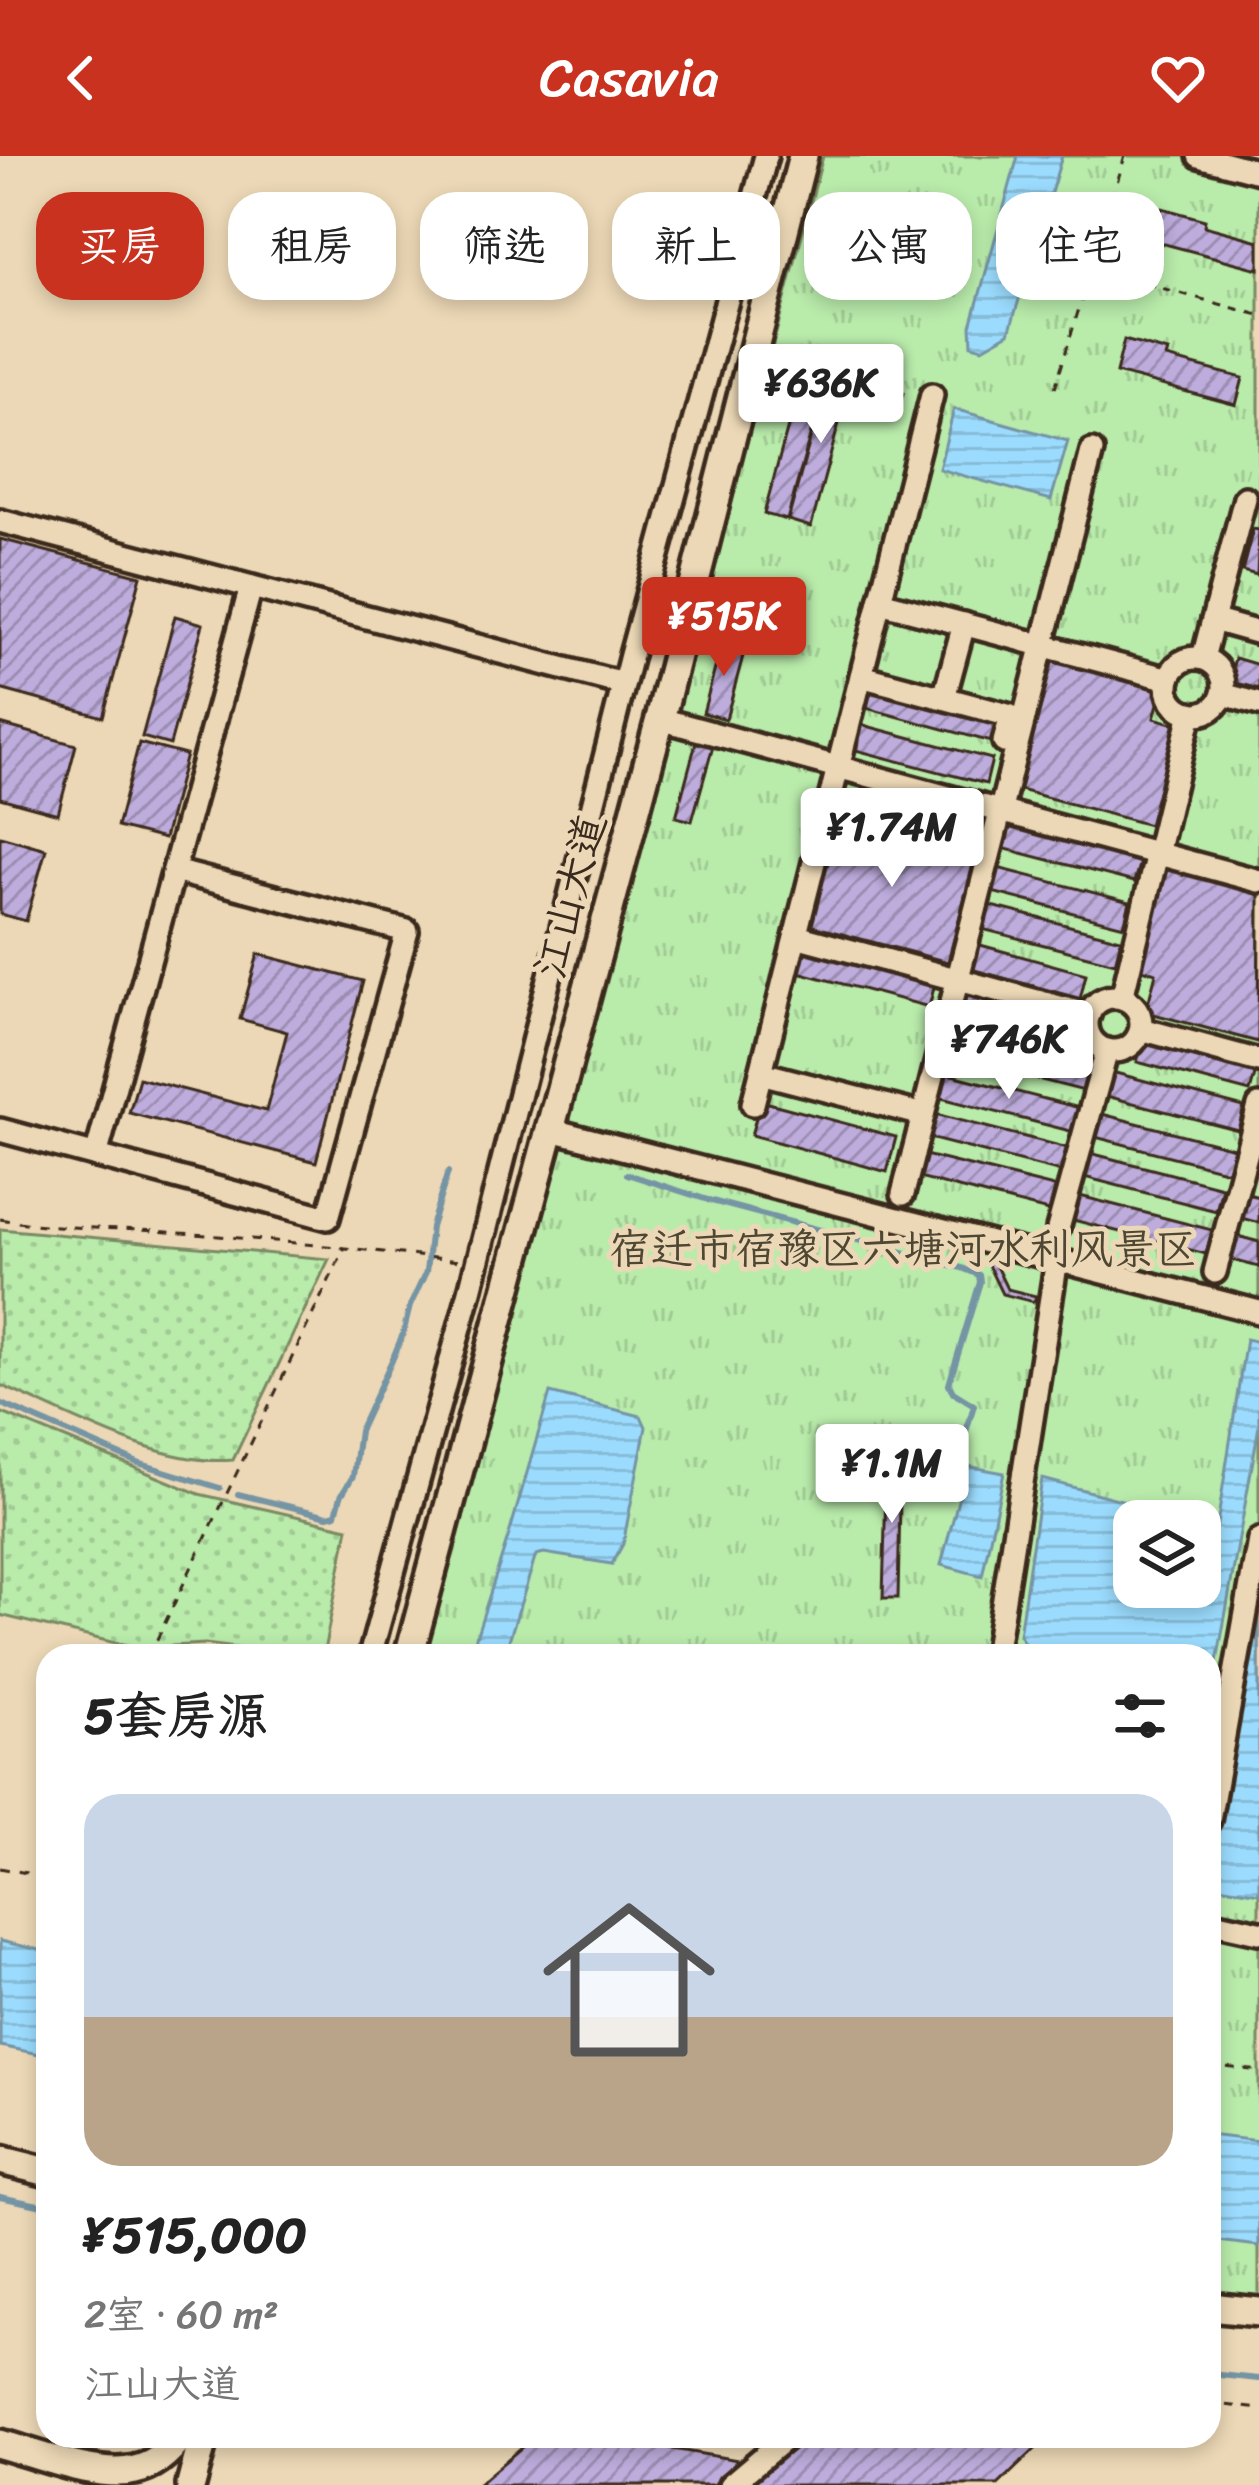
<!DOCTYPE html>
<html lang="zh">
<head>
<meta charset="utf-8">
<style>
	:root { --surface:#fff; --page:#f6f6f6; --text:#222; --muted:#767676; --line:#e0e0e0; --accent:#c8321e }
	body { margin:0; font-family:Sriracha,"LXGW WenKai TC",sans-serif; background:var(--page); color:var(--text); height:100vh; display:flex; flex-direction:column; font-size:45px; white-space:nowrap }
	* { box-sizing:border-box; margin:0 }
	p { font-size:39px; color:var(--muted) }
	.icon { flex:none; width:66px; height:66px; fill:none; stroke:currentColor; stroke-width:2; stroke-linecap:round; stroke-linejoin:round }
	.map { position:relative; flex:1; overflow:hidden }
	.panel { position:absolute; left:36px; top:1488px; width:1185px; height:804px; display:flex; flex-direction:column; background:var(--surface); border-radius:36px; box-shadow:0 6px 18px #0003 }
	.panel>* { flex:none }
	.hud { position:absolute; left:36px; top:36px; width:1188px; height:108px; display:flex; gap:24px }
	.controls { position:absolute; left:1113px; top:1344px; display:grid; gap:24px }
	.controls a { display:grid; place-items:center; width:108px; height:108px; border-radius:24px; background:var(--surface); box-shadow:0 6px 18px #0003; font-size:60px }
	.price { position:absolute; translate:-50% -102px; padding:0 27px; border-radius:12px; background:#fff; color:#222; font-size:39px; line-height:78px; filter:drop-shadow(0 3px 6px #0008) }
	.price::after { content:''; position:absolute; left:50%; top:72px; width:36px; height:27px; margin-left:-18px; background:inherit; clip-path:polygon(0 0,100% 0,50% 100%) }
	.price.selected { background:var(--accent); color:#fff }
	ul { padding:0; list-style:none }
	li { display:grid; align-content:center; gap:24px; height:636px; padding:0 48px }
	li+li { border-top:3px solid var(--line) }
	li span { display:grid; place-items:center; height:372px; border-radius:36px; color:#555 }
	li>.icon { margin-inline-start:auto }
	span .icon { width:216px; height:216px; fill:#fffc; stroke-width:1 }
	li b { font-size:51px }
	h2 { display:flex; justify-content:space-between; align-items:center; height:144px; padding:0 48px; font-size:51px }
	.tag { padding:0 42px; border-radius:36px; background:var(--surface); box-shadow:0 6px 18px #0003; font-size:42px; line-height:108px }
	.tag.selected { background:var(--accent); color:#fff }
	header { display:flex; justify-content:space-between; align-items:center; height:156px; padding:0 48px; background:var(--accent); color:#fff; font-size:54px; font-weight:600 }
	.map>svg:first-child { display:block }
</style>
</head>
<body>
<header><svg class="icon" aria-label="back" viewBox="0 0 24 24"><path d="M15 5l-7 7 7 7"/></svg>Casavia<svg class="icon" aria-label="heart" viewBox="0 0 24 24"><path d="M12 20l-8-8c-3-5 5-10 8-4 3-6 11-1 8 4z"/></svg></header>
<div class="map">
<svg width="1259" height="2329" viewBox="0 0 1259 2329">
	<defs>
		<pattern id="grass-dots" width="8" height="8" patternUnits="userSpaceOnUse" patternTransform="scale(3)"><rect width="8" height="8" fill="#b9ebab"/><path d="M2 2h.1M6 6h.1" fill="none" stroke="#a0ca93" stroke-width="1.8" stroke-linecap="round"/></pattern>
		<pattern id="park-tufts" width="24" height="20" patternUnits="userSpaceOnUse" patternTransform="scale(3)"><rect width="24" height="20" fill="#b9ebab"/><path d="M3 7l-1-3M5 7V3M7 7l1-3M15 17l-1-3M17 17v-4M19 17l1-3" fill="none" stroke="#a0ca93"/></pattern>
		<pattern id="water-rules" width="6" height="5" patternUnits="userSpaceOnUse" patternTransform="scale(3)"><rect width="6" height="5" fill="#9bdbfd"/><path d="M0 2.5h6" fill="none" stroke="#86bcd8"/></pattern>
		<pattern id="building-hatch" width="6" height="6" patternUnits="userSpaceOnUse" patternTransform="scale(3)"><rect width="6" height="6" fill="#bdacdc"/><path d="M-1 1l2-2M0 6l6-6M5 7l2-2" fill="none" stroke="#9b8cb2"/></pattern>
	</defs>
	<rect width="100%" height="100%" fill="#ecd8b6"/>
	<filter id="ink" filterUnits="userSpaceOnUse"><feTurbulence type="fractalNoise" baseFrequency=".00833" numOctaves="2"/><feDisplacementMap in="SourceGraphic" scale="24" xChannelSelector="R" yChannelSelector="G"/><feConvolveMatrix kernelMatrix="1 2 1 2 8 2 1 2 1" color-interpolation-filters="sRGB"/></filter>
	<g filter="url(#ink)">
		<g fill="url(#grass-dots)" stroke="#7a8a64" stroke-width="3">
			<path d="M0 1073 329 1103 233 1304C160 1311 67 1257 0 1229Z"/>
			<polygon points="0,1256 199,1338 348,1372 323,1500 300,1500 205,1488 136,1492 0,1459"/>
		</g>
		<path fill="url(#park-tufts)" stroke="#7a8a64" stroke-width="3" fill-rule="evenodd" d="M823 0H1259V2141L1209 2135V1500H425ZM1134 1365H1200V1431H1134Z"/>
		<g fill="url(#water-rules)" stroke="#7594a4" stroke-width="3">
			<polygon points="1018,0 1062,0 1009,177 983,192 972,189 971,170"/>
			<polygon points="954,253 1068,285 1051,344 939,313"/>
			<polygon points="1246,1183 1259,1186 1259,1270 1209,1551 1209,1500 1048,1500 1025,1488 1019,1479 1042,1323 1200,1365 1134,1365 1134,1431 1200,1431 1200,1365 1217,1369"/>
			<polygon points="550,1237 641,1260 646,1271 623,1388 612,1408 544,1397 536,1399 504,1500 470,1500 511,1372"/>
			<polygon points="967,1310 1004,1317 982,1420 941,1409"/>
			<polygon points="1259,1466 1259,1737 1219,1730 1210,1721"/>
			<polygon points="0,1785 48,1796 48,1900 0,1890"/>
			<polygon points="1209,1979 1259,1985 1259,2090 1209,2084"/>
		</g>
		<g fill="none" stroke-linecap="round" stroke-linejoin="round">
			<g stroke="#7594a4" stroke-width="6">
				<polyline points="627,1018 708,1044 962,1112 979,1119 980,1126 949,1228 953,1236 974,1249 960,1296"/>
				<polyline points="0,1247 138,1307 220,1332"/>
				<polyline points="238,1338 328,1360 336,1358 341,1340 353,1320 359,1275 393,1202 403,1178 410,1150 426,1116 431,1071 448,1016"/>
				<polyline points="0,2041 48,2051"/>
				<polyline points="1209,2218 1259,2223"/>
			</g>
		</g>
		<g fill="url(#building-hatch)" stroke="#3b2a1e" stroke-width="3">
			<polygon points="1162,52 1205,64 1204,70 1259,85 1259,113 1153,85"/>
			<polygon points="1124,184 1168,196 1166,202 1243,222 1236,249 1116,217"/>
			<polygon points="807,201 830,208 787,364 764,358"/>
			<polygon points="831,208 853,215 811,371 788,364"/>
			<polygon points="865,226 903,237 899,252 861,241"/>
			<polygon points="1253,373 1259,374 1257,419 1242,415"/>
			<polygon points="0,383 141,420 103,561 0,533"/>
			<polygon points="175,460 203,468 170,589 142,581"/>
			<polygon points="723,483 746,489 726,563 703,557"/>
			<polygon points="1049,499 1163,530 1154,562 1176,568 1149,669 1012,632"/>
			<polygon points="1235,502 1259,509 1259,533 1229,525"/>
			<polygon points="872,529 1001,564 995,587 866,552"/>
			<polygon points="855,567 992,603 986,628 848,592"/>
			<polygon points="0,568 76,589 58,658 0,642"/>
			<polygon points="698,579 715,583 692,665 676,661"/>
			<polygon points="139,587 186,599 164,683 117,671"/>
			<polygon points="836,662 976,699 948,806 808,769"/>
			<polygon points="1004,667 1141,702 1134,726 998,691"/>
			<polygon points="0,680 46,693 26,765 0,758"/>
			<polygon points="1163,707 1259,733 1258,886 1146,856 1156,817 1135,811"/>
			<polygon points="994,711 1130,746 1124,770 988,735"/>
			<polygon points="984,748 1121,783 1115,807 978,772"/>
			<polygon points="801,787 936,824 929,851 794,815"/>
			<polygon points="973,787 1086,818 1080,843 966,812"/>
			<polygon points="258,798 363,825 316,1006 129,957 139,922 266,955 287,876 240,863"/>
			<polygon points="962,830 1075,861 1069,886 955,855"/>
			<polygon points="953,876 1090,912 1084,935 947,900"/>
			<polygon points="1144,881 1257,912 1250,936 1137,906"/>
			<polygon points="1108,915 1244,951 1238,974 1102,939"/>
			<polygon points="944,917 1080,952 1074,976 937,941"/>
			<polygon points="761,945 896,981 887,1016 751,979"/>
			<polygon points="931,957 1068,992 1061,1016 925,981"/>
			<polygon points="1098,957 1234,992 1228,1015 1091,980"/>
			<polygon points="1086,996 1222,1031 1216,1055 1080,1020"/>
			<polygon points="921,998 1058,1032 1052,1056 915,1021"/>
			<polygon points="1244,1037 1259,1041 1259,1067 1238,1061"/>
			<polygon points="1076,1039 1212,1074 1206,1098 1069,1063"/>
			<polygon points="1234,1079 1259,1086 1259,1111 1228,1103"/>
			<polygon points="993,1104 1007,1133 1036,1140 1034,1146 1002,1138 987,1107"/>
			<polygon points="887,1297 901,1297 898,1442 883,1442"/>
			<polygon points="535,2280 632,2280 631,2286 738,2304 714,2329 477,2329"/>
			<polygon points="797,2280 825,2280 856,2287 858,2280 1049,2280 998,2329 742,2329"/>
		</g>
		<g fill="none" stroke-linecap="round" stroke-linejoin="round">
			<defs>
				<g id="minor">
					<polyline points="1199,0 1259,16"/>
					<polyline points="0,365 623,528"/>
					<polyline points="880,446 1169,523"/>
					<polyline points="1213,464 1259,477"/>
					<circle cx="1196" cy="530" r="28"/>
					<polyline points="1203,502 1245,342"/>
					<polyline points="861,520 1011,560 1004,586"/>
					<polyline points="1223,538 1259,548"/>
					<polyline points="944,542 964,468"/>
					<polyline points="660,563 1259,725"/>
					<polyline points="796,780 1089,859"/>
					<circle cx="1114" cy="868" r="27"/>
					<polyline points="1122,842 1191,557"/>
					<polyline points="1141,873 1259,905"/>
					<polyline points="761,917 923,959"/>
					<polyline points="753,948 932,239"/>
					<polyline points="0,974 328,1062 407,775 174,715"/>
					<polyline points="552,974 1259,1156"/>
					<polyline points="96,1000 251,431"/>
					<polyline points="903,1038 1092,295"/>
					<polyline points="1058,1073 1107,894"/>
					<polyline points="1215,1116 1259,950"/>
					<polyline points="370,1500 470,1135 631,499 766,0"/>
					<polyline points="995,1500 1057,1103"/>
					<polyline points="1209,1664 1259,1384"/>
					<polyline points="1209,1765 1259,1776"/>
					<polyline points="730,2329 788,2280"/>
				</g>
				<g id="major">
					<polyline points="409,1500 660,563 803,0"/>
					<polyline points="0,2004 48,2016"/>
					<polyline points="1209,2151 1259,2156"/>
					<path d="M0 2288C37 2298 97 2323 135 2314 155 2310 170 2296 181 2280"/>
					<polyline points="191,2329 204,2280"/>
				</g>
			</defs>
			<use href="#minor" stroke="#3b2a1e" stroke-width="30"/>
			<use href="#major" stroke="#3b2a1e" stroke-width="36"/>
			<g stroke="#3b2a1e" stroke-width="3" stroke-dasharray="9 9" stroke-linecap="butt">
				<polyline points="1093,113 1259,159"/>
				<polyline points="1055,232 1125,0"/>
				<path d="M0 1063C51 1073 104 1071 156 1075 257 1083 357 1092 458 1105"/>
				<polyline points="149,1500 345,1091"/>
				<polyline points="0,1712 48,1721"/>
				<polyline points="1209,1909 1259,1915"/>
				<polyline points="1209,2247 1259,2253"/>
			</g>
			<use href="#minor" stroke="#ecd8b6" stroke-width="21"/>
			<use href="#major" stroke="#ecd8b6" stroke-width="27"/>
		</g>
	</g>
	<g text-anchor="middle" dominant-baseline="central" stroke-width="10" stroke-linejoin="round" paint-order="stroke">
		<g font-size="42" fill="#3b2a1e" stroke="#ecd8b6">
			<text transform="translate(570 740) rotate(-75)">江山大道</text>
		</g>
		<g font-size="42" fill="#4e4733" stroke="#ecd8b6">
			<text x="903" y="1093">宿迁市宿豫区六塘河水利风景区</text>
		</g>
	</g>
</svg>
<div class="controls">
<a><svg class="icon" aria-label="layers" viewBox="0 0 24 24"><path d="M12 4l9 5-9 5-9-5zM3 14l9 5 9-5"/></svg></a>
</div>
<b class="price" style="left:821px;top:290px">¥636K</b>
<b class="price selected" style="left:724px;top:523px">¥515K</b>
<b class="price" style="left:892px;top:734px">¥1.74M</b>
<b class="price" style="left:1009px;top:946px">¥746K</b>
<b class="price" style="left:892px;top:1370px">¥1.1M</b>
<div class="hud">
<a class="tag selected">买房</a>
<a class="tag">租房</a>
<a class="tag">筛选</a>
<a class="tag">新上</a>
<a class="tag">公寓</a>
<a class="tag">住宅</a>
</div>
<section class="panel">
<h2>5套房源<svg class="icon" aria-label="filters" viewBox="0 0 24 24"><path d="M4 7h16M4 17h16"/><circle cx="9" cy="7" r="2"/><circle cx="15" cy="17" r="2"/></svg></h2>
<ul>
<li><span style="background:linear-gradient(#c9d6e8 60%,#b9a48a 0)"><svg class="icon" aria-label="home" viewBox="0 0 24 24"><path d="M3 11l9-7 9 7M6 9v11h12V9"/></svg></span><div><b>¥515,000</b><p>2室 · 60 m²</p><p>江山大道</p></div></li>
</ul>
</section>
</div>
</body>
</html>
